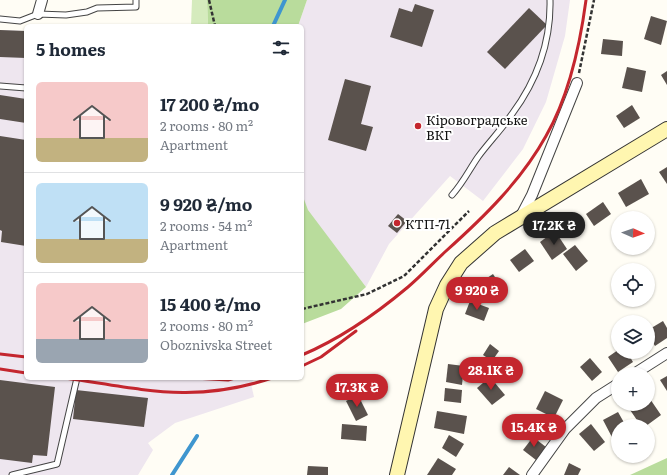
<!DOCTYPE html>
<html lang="en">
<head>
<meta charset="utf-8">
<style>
	:root { --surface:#fff; --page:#f6f6f7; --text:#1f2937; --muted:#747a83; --line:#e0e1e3; --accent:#c4262e }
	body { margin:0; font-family:Literata,serif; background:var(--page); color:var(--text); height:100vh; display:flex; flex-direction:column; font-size:15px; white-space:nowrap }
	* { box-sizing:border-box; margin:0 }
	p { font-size:13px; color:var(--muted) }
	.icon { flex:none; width:22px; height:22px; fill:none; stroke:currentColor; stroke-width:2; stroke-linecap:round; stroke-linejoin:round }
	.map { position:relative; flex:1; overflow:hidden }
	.panel { position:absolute; left:24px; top:24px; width:280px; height:356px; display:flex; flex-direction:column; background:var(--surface); border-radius:6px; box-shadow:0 1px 3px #0004 }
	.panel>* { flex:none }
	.needle { width:26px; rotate:92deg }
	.controls { position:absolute; left:611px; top:211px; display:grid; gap:8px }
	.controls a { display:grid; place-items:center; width:44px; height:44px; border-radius:50%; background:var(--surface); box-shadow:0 1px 3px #0004; font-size:20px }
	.price { position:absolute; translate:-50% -34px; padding:0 9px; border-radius:14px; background:var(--accent); color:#fff; font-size:13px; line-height:26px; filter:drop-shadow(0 1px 2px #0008) }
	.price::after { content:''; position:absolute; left:50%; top:24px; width:12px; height:9px; margin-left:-6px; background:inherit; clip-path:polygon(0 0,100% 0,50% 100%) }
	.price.current { background:#222; color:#fff }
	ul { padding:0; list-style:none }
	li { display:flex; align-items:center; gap:12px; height:100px; padding:0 12px }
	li+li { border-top:1px solid var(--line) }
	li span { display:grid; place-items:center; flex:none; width:112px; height:80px; border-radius:6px; color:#555 }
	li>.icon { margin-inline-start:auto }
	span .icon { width:48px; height:48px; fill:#fffc; stroke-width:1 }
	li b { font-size:17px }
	h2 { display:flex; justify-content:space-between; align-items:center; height:48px; padding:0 12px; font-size:17px }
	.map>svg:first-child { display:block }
</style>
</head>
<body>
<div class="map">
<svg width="667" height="475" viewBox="0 0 667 475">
	<rect width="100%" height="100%" fill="#fffdf5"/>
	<g fill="#eee6ef">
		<polygon points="307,0 570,0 565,36 546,102 523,149 483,201 450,176 389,244 366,287 307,210 302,194 302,26 298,26"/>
		<polygon points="0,30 26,31 26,378 255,378 251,384 254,397 175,423 148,443 153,450 138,475 0,475"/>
	</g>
	<polygon fill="#d5ebbd" points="192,0 207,0 208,26 191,26"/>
	<g fill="#b9dc9c">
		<polygon points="207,0 307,0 298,26 208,26"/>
		<polygon points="302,194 308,210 366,287 341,309 302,324"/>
		<polygon points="667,458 667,475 630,475"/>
	</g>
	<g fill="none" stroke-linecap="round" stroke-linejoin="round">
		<g stroke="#3f96cf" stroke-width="4">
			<polyline points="273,26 285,0"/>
			<polyline points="172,475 197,436"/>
		</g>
	</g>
	<g fill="#5a524d">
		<polygon points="415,4 434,10 422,47 390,37 399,8 412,12"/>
		<polygon points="529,8 547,25 505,69 487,52"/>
		<polygon points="651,16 667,21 661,45 644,39"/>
		<polygon points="0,30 26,31 26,58 0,57"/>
		<polygon points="603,39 623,41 622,56 601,54"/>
		<polygon points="627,67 646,71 642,92 622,88"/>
		<polygon points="667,71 667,85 661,75"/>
		<polygon points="345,79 371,86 361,124 373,127 366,151 328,140"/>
		<polygon points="0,95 26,99 26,123 0,119"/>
		<polygon points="632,105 640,118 624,128 616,116"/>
		<polygon points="0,136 26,140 26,246 1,242 2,231 0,230"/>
		<polygon points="667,167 667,184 659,172"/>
		<polygon points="641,179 649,194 626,207 618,193"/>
		<polygon points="603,202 611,214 594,226 586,214"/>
		<polygon points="398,214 407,221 397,233 388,226"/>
		<polygon points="555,231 567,249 552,260 540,242"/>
		<polygon points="575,245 588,261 576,271 563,254"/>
		<polygon points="525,249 534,261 519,272 510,260"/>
		<polygon points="493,274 502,288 487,298 478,284"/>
		<polygon points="470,301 489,308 484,321 465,314"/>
		<polygon points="663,321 667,328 667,338 655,346 648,335 648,330"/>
		<polygon points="490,344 499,351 492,361 483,355"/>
		<polygon points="618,350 618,352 627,352 633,362 618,372 608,357"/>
		<polygon points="590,358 602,372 592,381 580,367"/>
		<polygon points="448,364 464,366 462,385 446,382"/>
		<polygon points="667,376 667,391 660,380"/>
		<polygon points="490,377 505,395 492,405 477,388"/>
		<polygon points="0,380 55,387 47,456 33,455 32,463 0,459"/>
		<polygon points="445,388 462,390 461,403 444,401"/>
		<polygon points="76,390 148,398 144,427 73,419"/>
		<polygon points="545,391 563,400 554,418 536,409"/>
		<polygon points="358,395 368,415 356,421 346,401"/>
		<polygon points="648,396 661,415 646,426 641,426 626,404 648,404"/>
		<polygon points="437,411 467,416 464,434 434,428"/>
		<polygon points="618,412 626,426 618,426 618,442 615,443 603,420"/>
		<polygon points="342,424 367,426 366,441 341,439"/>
		<polygon points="591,424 605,442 594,451 579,434"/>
		<polygon points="449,435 464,444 456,457 442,448"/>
		<polygon points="533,437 546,447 536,460 523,450"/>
		<polygon points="438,458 456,469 452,475 427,475"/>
		<polygon points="569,463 581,469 578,475 564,475"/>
		<polygon points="308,466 328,467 328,475 307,475"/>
		<polygon points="509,467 520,475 503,475"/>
	</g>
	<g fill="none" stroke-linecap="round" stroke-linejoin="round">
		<defs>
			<g id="lane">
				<polyline points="0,19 20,21 38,14 66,15 87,12 97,8 136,7 136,0"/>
				<polyline points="0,86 26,88"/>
				<path d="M452 195C463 183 469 170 478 157 489 142 502 129 512 114 537 80 551 43 550 0"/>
				<polyline points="12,475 57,464 77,378"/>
			</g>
			<g id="street">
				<polyline points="38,14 42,0"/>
				<polyline points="521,216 532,195 577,83"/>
				<polyline points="634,374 667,353"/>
				<polyline points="532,475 565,429 596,398 618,384"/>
			</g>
			<polyline id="secondary" points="397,475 436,309 447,285 461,263 495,233 667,129"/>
		</defs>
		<use href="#lane" stroke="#444" stroke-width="7"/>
		<use href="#street" stroke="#444" stroke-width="12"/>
		<use href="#secondary" stroke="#333" stroke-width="16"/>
		<g stroke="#333" stroke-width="2.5" stroke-dasharray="4 2" stroke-linecap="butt">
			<polyline points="209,0 215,26"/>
			<polyline points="579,73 594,0"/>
			<polyline points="302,309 367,294 404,276 469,211"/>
		</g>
		<use href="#lane" stroke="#fff" stroke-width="5"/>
		<use href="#street" stroke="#fff" stroke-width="10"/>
		<use href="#secondary" stroke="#fff6b0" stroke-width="14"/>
		<g stroke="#c4262e" stroke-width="3">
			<polyline points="0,354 26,357"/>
			<path d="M302 355C340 339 377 313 408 287 421 276 433 263 446 251 484 217 521 181 546 136 569 96 580 45 586 0"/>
			<polyline points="302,366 321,357 356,331"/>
			<polyline points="0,369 26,373"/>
			<path d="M65 378C142 389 194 404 272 378"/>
			<polyline points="194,378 228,380 235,378"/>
		</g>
	</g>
	<g fill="#c4262e" stroke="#fff" stroke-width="1.5">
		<circle cx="418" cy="126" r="4"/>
		<circle cx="397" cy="223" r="4"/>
	</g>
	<g text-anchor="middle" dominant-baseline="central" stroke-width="4" stroke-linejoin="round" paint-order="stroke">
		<g font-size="13" fill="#111" stroke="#fff" text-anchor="start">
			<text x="426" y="119">Кіровоградське<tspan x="426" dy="15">ВКГ</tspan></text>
			<text x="405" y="223">КТП-71</text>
		</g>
	</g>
</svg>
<div class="controls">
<a><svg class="needle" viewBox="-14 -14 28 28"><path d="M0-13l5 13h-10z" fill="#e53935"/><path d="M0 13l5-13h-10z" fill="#747a83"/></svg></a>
<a><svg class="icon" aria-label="locate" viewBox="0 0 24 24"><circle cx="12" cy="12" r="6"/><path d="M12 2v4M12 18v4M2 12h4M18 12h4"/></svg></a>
<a><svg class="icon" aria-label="layers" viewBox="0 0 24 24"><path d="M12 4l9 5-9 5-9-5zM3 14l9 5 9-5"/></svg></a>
<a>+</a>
<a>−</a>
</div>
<b class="price current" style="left:554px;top:246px">17.2K ₴</b>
<b class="price" style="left:477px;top:311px">9 920 ₴</b>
<b class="price" style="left:491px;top:391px">28.1K ₴</b>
<b class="price" style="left:357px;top:408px">17.3K ₴</b>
<b class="price" style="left:534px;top:448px">15.4K ₴</b>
<section class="panel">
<h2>5 homes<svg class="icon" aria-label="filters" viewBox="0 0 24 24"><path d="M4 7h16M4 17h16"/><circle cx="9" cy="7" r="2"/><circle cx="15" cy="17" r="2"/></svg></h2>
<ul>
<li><span style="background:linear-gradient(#f6c9c9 70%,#c2b280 0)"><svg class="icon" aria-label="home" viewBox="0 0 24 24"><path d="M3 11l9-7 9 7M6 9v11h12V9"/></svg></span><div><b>17 200 ₴/mo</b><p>2 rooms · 80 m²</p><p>Apartment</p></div></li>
<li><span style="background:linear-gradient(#bfe0f5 70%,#c2b280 0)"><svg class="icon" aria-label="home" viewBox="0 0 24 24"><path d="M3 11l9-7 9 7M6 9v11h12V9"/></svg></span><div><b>9 920 ₴/mo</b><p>2 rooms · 54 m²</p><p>Apartment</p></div></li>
<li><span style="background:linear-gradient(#f6c9c9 70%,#9aa5b1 0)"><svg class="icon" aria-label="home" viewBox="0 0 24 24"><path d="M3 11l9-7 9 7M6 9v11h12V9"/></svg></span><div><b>15 400 ₴/mo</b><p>2 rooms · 80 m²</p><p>Oboznivska Street</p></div></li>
</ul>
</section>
</div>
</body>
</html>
